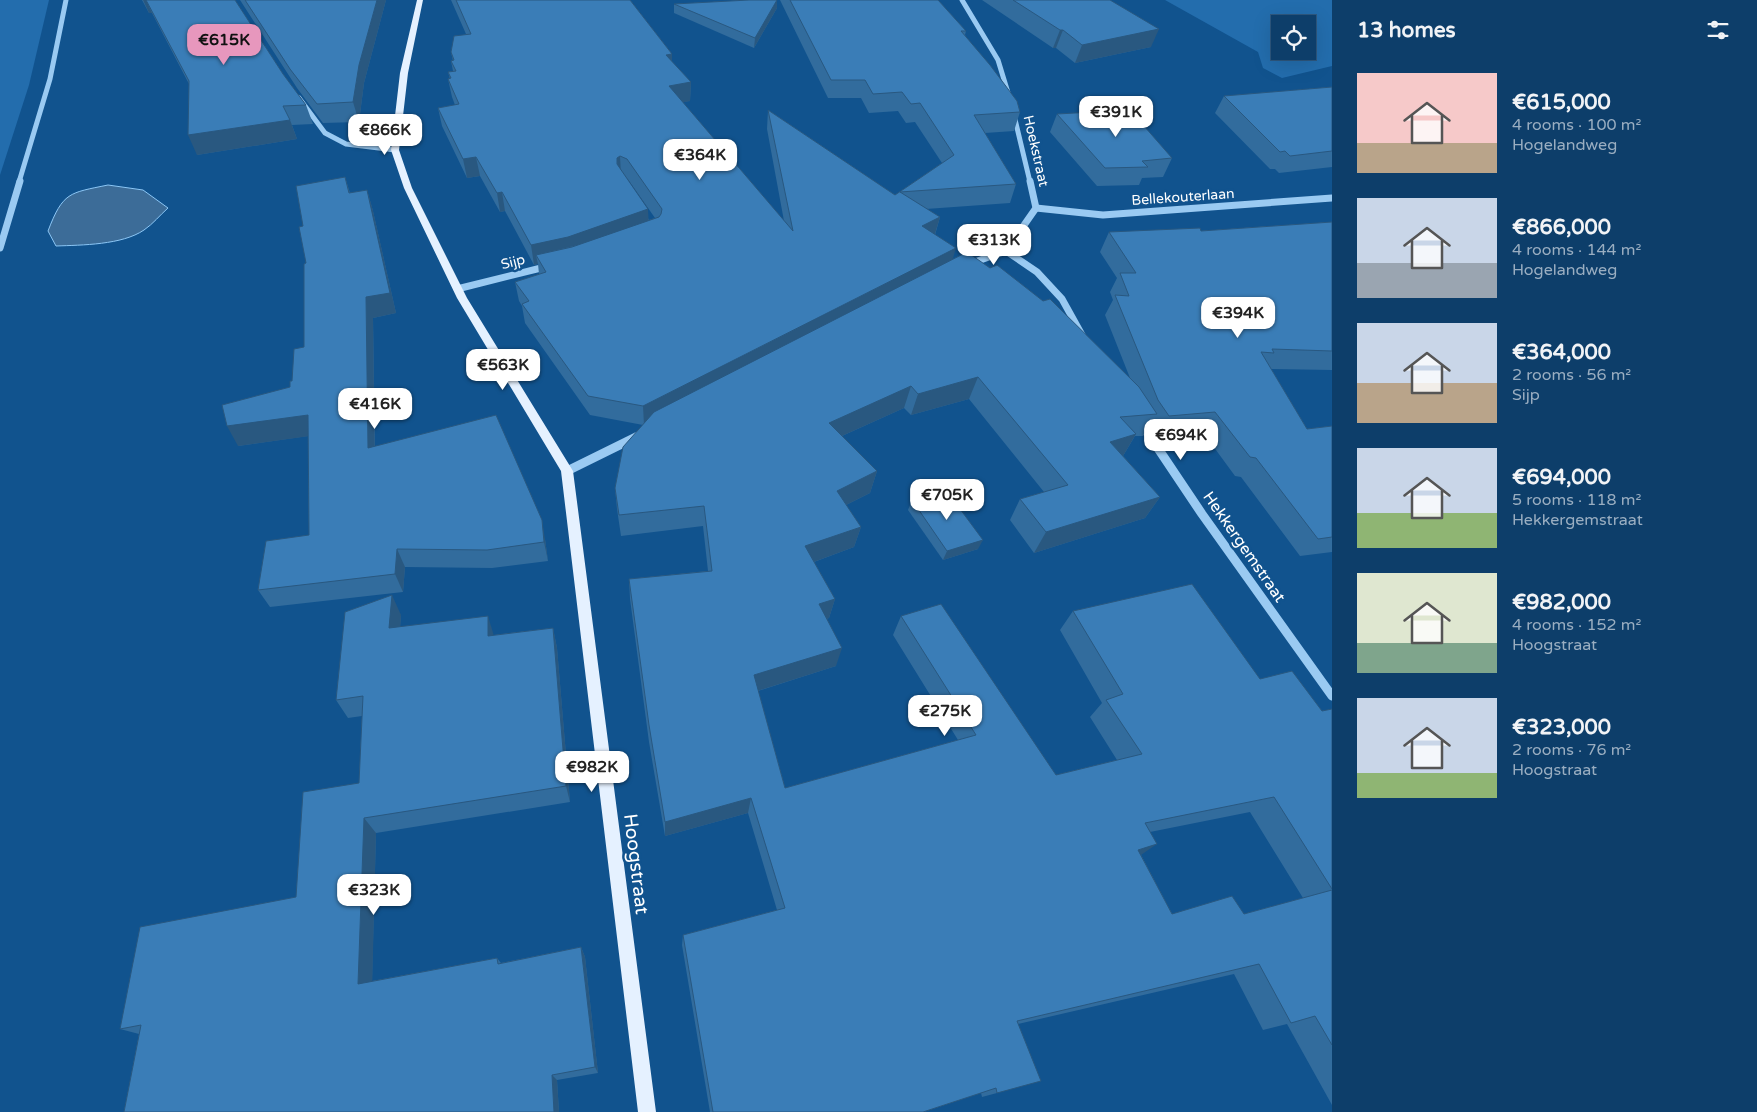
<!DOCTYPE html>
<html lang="en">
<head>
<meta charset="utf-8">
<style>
	:root { --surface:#0d3e6a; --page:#1b4972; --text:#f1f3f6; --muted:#9aaec1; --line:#2d577e; --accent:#e797bd }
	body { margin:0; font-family:"Varela Round",sans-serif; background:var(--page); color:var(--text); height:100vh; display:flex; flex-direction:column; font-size:19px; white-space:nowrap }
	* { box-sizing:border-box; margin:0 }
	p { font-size:16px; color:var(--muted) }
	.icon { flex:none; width:28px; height:28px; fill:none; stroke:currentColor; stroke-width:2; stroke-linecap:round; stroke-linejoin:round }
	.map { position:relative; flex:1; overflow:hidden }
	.side { display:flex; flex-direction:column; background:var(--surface); width:425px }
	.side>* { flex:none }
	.controls { position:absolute; left:1271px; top:15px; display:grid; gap:10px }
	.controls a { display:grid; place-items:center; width:45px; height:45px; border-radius:0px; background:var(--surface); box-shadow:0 5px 20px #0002,0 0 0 1px var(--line); font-size:25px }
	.price { position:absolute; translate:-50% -42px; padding:0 11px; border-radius:10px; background:#fff; color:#222; font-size:16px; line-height:32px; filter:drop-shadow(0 1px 2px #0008) }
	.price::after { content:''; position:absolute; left:50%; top:30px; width:15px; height:11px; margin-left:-8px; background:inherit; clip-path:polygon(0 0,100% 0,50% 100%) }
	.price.active { background:var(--accent); color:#111 }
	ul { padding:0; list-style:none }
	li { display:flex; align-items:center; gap:15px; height:125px; padding:0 25px }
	li span { display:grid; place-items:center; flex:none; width:140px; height:100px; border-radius:0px; color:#555 }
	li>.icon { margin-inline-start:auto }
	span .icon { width:60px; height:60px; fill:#fffc; stroke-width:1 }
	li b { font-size:21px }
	h2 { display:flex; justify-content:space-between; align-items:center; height:60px; padding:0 25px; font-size:21px }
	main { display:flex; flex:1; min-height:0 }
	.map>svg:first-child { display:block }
</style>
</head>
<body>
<main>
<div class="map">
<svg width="1332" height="1112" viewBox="0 0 1332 1112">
	<rect width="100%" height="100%" fill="#11538e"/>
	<g fill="#236dad" fill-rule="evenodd">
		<polygon points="0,0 49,0 29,85 0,175"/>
		<path d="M1165 0H1332V66L1282 78 1263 68 1258 52ZM1280 24H1308V51H1280Z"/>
	</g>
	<path fill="#3c6c98" stroke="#8bc6f5" d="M108 185 143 190 168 208C160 215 153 224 144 230 122 245 82 245 56 246L48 231C63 192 69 193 108 185Z"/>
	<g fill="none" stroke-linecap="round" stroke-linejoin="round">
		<g stroke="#9acaf2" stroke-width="5">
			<polyline points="962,0 998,60 1009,96"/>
			<polyline points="299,98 325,133 346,144 395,150"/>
			<polyline points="1013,111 1030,182"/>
			<polyline points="19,182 50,79 66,0"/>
		</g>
		<g stroke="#9acaf2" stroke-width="7">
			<polyline points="1036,208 1103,215 1332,198"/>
			<polyline points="0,248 20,181"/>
			<polyline points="1006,251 1037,272 1062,299 1082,335"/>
			<polyline points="1006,251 1036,208 1030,181"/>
			<polyline points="969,264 1006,251"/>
			<polyline points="457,289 549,266"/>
		</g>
		<g stroke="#9acaf2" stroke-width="9">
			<polyline points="1139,420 1202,514 1332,696"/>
			<polyline points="567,471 638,436"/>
		</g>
		<polygon fill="#e5f1ff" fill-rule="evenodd" points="417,0 423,0 408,73 399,150 412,188 467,298 573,471 656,1112 638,1112 561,471 457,298 404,188 391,150 400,73"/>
	</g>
	<g fill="#326c9d" fill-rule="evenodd">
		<polygon points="142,0 235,0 283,74 306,105 313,124 292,125 297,139 197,155 189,84 152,13 149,13"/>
		<polygon points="240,0 386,0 364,83 359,122 323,123 297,88"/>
		<path d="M451 0H630L672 54V62L691 82 690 101 682 102 784 221 767 129 768 110 895 195 942 163 915 122 906 123 898 111 869 113 861 98H828L780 0H938L966 31 965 35 1020 112 1014 131 985 133 1016 184 1010 203 926 209 940 217 935 235 952 260 1130 378 1105 315 1113 300 1110 292 1117 278 1100 252 1109 232 1201 231 1332 222V370L1271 369 1307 429 1332 426V552L1300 556 1241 477 1235 476 1202 431 1157 435 1150 424 1143 436H1135L1123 456 1160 497 1145 518 1034 553 1010 520 1020 499 1044 492 969 399 911 415 904 408 842 436 877 471 870 493 846 505 861 527 854 547 814 562 835 599 829 618 826 619 836 666 758 691 785 788 958 740 893 635 901 616 1056 775 1117 760 1090 717 1102 703 1060 630 1073 611 1260 679 1322 711 1332 709V1105L1287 1024 1263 1030 1234 974 1018 1024 997 1093 982 1097 981 1093 923 1112H710L682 945 683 935 777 910 748 813 665 836 649 742 630 599 629 579 708 571 703 526 621 536 617 509 615 488 643 425 590 415 525 323 522 306 519 301 515 282 539 274 538 264 534 265 505 211 500 212 480 176 467 178 442 126 438 108 455 105 452 97 448 79H450L448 72 453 71 451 61H453L451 52 466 34ZM627 178 655 218 649 220ZM1250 812 1303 898 1244 914H1172L1141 855 1150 832Z"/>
		<polygon points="749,0 777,0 777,8 754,48 674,13 674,4"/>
		<polygon points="982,0 1110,0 1151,47 1075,63 1056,48 1053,48"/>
		<polygon points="1332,87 1332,167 1279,173 1275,169 1270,169 1215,113 1224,96"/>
		<polygon points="1057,114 1172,158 1163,177 1142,178 1139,185 1097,186 1050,132"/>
		<polygon points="345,177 350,193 367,190 373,211 396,313 373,318 375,446 545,539 548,561 492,568 405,567 403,592 270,607 258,590 309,535 308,436 238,446 290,387 304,347 306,263"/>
		<polygon points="912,500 978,549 943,560 908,510"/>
		<polygon points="401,615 400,627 494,635 553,628 557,648 570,802 376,833 372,981 497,958 501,963 581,947 585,957 598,1073 557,1080 559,1112 124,1112 139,1034 120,1029 296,897 359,783 362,716 348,718 336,700"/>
	</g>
	<g fill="#295880">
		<polygon points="143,0 146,0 152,13 149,13"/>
		<polygon points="377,0 386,0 364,83 359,122 353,102 359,65"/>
		<polygon points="777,0 777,8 754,48 755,38"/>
		<polygon points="1159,29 1151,47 1075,63 1082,45"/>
		<polygon points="1060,30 1063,30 1056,48 1053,48"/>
		<polygon points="672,54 672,72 666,55"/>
		<polygon points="691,82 690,101 669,105 669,86"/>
		<polygon points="290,120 297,139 197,155 188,135"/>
		<polygon points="620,156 621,175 618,178 617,158"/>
		<polygon points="476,157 480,176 467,178 463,159"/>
		<polygon points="367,190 373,211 396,313 373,318 375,467 368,448 366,297"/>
		<polygon points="502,192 505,211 500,212 497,193"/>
		<polygon points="648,209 649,228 536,255 538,264 534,265 531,245"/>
		<polygon points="940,217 934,237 922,226"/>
		<polygon points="956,248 950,268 644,425 643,406"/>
		<polygon points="978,377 969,399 911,415 918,394"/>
		<polygon points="911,386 904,408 824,444 829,423"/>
		<polygon points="308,415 317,435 238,446 227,426"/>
		<polygon points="1136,434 1123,456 1110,442"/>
		<polygon points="877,471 870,493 832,512 837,491"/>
		<polygon points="1160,497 1145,518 1034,553 1046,532"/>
		<polygon points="542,520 545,539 548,561 544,542"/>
		<polygon points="861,527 854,547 800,567 805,546"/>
		<polygon points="983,540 978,549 943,560 947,551"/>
		<polygon points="397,549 405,567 403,592 395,574"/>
		<polygon points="392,595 401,615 399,648 389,628"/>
		<polygon points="835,599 829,618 814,623 819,604"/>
		<polygon points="488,616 494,636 488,636"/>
		<polygon points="553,628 557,648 570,802 566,786"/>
		<polygon points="842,648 836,666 751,693 754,675"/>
		<polygon points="751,798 748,813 665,836 665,822"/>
		<polygon points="364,818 376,833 372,993 358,984"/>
		<polygon points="1157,844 1138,857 1138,850"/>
		<polygon points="581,947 585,957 598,1073 595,1067"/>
		<polygon points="552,1075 557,1080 559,1112 554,1112"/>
	</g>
	<g fill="#3a7db7" stroke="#295880">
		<polygon points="146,0 235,0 283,74 306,105 283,106 290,120 188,135 189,81"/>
		<polygon points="245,0 377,0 359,65 353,102 317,104 290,69"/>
		<polygon points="456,0 630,0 672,54 666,55 691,82 669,86 793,231 768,110 895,195 954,155 920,103 911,104 902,92 873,94 865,80 831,80 790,0 938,0 966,31 961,31 990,65 1017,101 1020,112 974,115 1016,184 900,192 940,217 922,226 956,248 643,406 588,396 522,304 529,301 515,282 546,272 536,255 572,247 659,217 661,214 662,209 627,159 620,156 617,158 617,164 648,209 568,237 531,245 502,192 497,193 476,157 463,159 438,108 459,104 448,79 451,78 448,72 456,71 451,61 454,60 451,52 454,36 471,34"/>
		<polygon points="749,0 777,0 755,38 674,4"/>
		<polygon points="1013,0 1110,0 1159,29 1082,45 1063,30 1060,30"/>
		<polygon points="1332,87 1332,151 1290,156 1285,151 1280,152 1224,96"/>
		<polygon points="1130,110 1172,158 1142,161 1148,167 1105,168 1057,114"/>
		<polygon points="345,177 349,193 367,190 390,293 366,297 368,448 496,415 542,520 544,542 487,550 397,549 395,574 258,590 266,541 309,535 308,415 227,426 222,405 290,387 290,381 292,381 294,349 304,347 304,264 306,263 299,227 303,226 296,186"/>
		<polygon points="1332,222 1332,351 1272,349 1274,353 1261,352 1307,429 1332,426 1332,537 1318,539 1256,458 1250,457 1215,412 1169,416 1158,400 1115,295 1129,296 1120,273 1136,273 1109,232 1200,228 1201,231"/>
		<polygon points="967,252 990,268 997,265 1043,301 1050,299 1139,387 1157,414 1120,417 1136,434 1110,442 1160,497 1046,532 1020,499 1068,485 978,377 918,394 911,386 829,423 877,471 837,491 861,527 805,546 835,599 819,604 842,648 754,675 785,788 976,735 901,616 941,604 1056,775 1142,754 1106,700 1123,694 1073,611 1192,584 1260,679 1292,671 1322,711 1332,709 1332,889 1274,797 1145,823 1157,844 1138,850 1172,914 1232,896 1244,914 1332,890 1332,1045 1315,1016 1291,1023 1259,964 1017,1021 1041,1081 997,1093 996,1088 923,1112 713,1112 683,935 785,908 751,798 665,822 649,725 629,579 712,571 704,506 619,515 615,488 623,447 654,412"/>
		<polygon points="946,490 983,540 947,551 912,500"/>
		<polygon points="392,595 389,628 488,616 488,636 553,628 566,786 364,818 358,984 497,958 498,964 581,947 595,1067 552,1075 554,1112 124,1112 141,1025 120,1029 140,927 296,897 303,792 359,783 363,696 336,700 345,612"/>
	</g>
	<g text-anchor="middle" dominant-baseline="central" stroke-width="5" stroke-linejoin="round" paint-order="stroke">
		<g font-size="14" fill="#fff" stroke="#11538e">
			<text transform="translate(1036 151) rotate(77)">Hoekstraat</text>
			<text transform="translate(1183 197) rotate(-4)">Bellekouterlaan</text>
			<text transform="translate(513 262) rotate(-14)">Sijp</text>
		</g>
		<g font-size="16" fill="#fff" stroke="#11538e">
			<text transform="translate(1244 547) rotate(55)">Hekkergemstraat</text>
		</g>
		<g font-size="19" fill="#fff" stroke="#11538e">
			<text transform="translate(636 864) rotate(83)">Hoogstraat</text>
		</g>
	</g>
</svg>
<div class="controls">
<a><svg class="icon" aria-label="locate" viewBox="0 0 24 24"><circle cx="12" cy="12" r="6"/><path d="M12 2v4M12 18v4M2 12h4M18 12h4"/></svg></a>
</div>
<b class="price active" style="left:224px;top:66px">€615K</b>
<b class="price" style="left:1116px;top:138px">€391K</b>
<b class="price" style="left:385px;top:156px">€866K</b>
<b class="price" style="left:700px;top:181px">€364K</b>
<b class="price" style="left:994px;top:266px">€313K</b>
<b class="price" style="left:1238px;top:339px">€394K</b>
<b class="price" style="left:503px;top:391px">€563K</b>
<b class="price" style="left:375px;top:430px">€416K</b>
<b class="price" style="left:1181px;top:461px">€694K</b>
<b class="price" style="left:947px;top:521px">€705K</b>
<b class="price" style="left:945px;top:737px">€275K</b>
<b class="price" style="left:592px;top:793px">€982K</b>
<b class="price" style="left:374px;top:916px">€323K</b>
</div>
<section class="side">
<h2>13 homes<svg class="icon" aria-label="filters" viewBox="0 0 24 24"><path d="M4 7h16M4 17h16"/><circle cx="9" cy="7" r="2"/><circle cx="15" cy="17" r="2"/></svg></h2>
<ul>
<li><span style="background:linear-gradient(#f6c9c9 70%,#b9a48a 0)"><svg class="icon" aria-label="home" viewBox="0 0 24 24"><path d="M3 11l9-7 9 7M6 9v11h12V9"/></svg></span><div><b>€615,000</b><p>4 rooms · 100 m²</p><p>Hogelandweg</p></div></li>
<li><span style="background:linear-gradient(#c9d6e8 65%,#9aa5b1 0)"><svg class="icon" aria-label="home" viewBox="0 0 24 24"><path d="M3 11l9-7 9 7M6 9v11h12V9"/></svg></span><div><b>€866,000</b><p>4 rooms · 144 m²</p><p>Hogelandweg</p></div></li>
<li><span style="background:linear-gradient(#c9d6e8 60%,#b9a48a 0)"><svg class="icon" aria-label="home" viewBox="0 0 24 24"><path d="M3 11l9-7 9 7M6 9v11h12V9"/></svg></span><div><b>€364,000</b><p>2 rooms · 56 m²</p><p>Sijp</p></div></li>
<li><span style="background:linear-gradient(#c9d6e8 65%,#8fb573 0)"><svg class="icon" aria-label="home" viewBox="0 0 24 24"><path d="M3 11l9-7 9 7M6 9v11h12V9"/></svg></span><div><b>€694,000</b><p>5 rooms · 118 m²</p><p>Hekkergemstraat</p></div></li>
<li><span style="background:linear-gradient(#dfe7d0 70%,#7fa58c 0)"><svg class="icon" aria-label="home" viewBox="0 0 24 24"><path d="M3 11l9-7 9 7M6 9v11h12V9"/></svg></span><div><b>€982,000</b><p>4 rooms · 152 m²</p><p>Hoogstraat</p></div></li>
<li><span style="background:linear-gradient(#c9d6e8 75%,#8fb573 0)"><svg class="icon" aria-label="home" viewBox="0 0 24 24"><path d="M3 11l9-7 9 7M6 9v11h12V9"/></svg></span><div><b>€323,000</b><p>2 rooms · 76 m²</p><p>Hoogstraat</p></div></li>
</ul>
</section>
</main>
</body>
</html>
